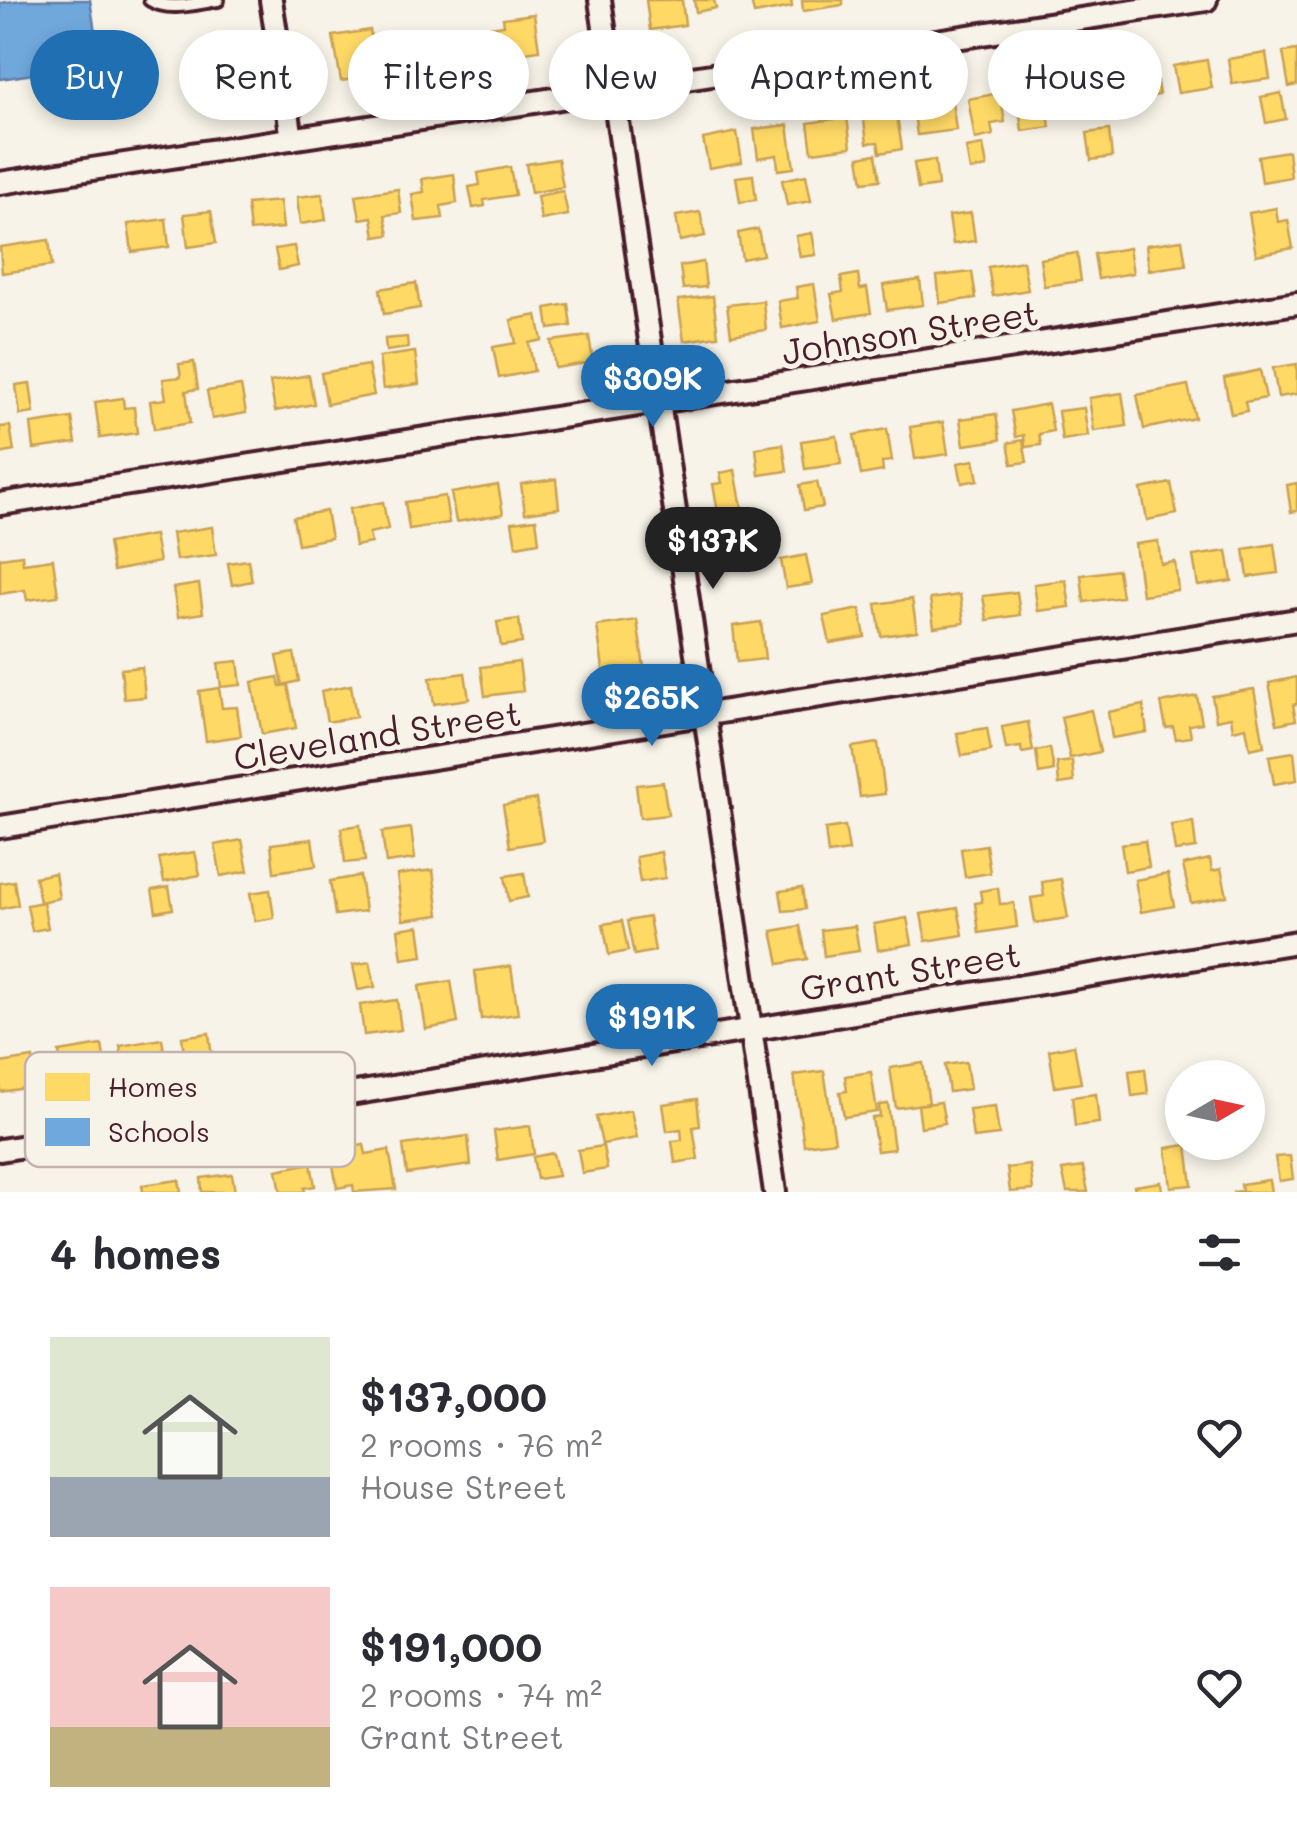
<!DOCTYPE html>
<html lang="en">
<head>
<meta charset="utf-8">
<style>
	:root { --surface:#fff; --page:#f2f2f3; --text:#2b2b33; --muted:#7c7c81; --accent:#1f6fb2 }
	body { margin:0; font-family:Mali,sans-serif; background:var(--page); color:var(--text); height:100vh; display:flex; flex-direction:column; font-size:38px; white-space:nowrap }
	* { box-sizing:border-box; margin:0 }
	p { font-size:32px; color:var(--muted) }
	.icon { flex:none; width:55px; height:55px; fill:none; stroke:currentColor; stroke-width:2; stroke-linecap:round; stroke-linejoin:round }
	.map { position:relative; height:1192px; overflow:hidden }
	.panel { display:flex; flex-direction:column; background:var(--surface); flex:1 }
	.panel>* { flex:none }
	.top-card { position:absolute; left:30px; top:30px; width:1238px; height:90px; display:flex; gap:20px }
	.needle { width:65px; rotate:81deg }
	.controls { position:absolute; left:1165px; top:1060px; display:grid; gap:20px }
	.controls a { display:grid; place-items:center; width:100px; height:100px; border-radius:50%; background:var(--surface); box-shadow:0 5px 15px #0003; font-size:50px }
	.price { position:absolute; translate:-50% -85px; padding:0 22px; border-radius:35px; background:var(--accent); color:#fff; font-size:32px; line-height:65px; filter:drop-shadow(0 2px 5px #0008) }
	.price::after { content:''; position:absolute; left:50%; top:60px; width:30px; height:22px; margin-left:-15px; background:inherit; clip-path:polygon(0 0,100% 0,50% 100%) }
	.price.active { background:#222; color:#fff }
	ul { padding:0; list-style:none }
	li { display:flex; align-items:center; gap:30px; height:250px; padding:0 50px }
	li span { display:grid; place-items:center; flex:none; width:280px; height:200px; border-radius:0px; color:#555 }
	li>.icon { margin-inline-start:auto }
	span .icon { width:120px; height:120px; fill:#fffc; stroke-width:1 }
	li b { font-size:42px }
	h2 { display:flex; justify-content:space-between; align-items:center; height:120px; padding:0 50px; font-size:42px }
	.tag { padding:0 35px; border-radius:45px; background:var(--surface); box-shadow:0 5px 15px #0003; font-size:35px; line-height:90px }
	.tag.active { background:var(--accent); color:#fff }
	.map>svg:first-child { display:block }
</style>
</head>
<body>
<div class="map">
<svg width="1297" height="1192" viewBox="0 0 1297 1192">
	<rect width="100%" height="100%" fill="#f7f3e8"/>
	<filter id="ink" filterUnits="userSpaceOnUse"><feTurbulence type="fractalNoise" baseFrequency=".01" numOctaves="2"/><feDisplacementMap in="SourceGraphic" scale="20" xChannelSelector="R" yChannelSelector="G"/><feConvolveMatrix kernelMatrix="1 2 1 2 8 2 1 2 1" color-interpolation-filters="sRGB"/></filter>
	<g filter="url(#ink)">
		<g fill="#ffd966" stroke="#c9a154" stroke-width="2.5">
			<polygon points="646,0 682,0 685,25 650,30"/>
			<polygon points="694,0 714,0 716,8 696,12"/>
			<polygon points="751,0 791,0 792,7 754,14"/>
			<polygon points="802,0 843,0 843,5 803,11"/>
			<polygon points="534,14 539,50 486,58 482,28 504,25 503,18"/>
			<polygon points="370,30 373,47 397,43 402,70 341,81 333,36"/>
			<polygon points="1297,50 1297,85 1289,87 1283,52"/>
			<polygon points="1266,53 1270,79 1232,84 1228,59"/>
			<polygon points="1207,60 1212,88 1178,93 1173,66"/>
			<polygon points="1155,69 1159,95 1126,101 1121,75"/>
			<polygon points="1104,78 1110,111 1095,113 1094,106 1074,110 1070,83"/>
			<polygon points="1054,86 1058,111 1048,113 1050,127 1022,131 1017,92"/>
			<polygon points="1000,93 1005,122 991,124 993,135 975,139 968,99"/>
			<polygon points="1281,93 1286,119 1266,123 1261,97"/>
			<polygon points="952,101 956,130 917,135 913,106"/>
			<polygon points="896,109 902,149 880,153 878,142 867,143 863,114"/>
			<polygon points="847,117 851,147 812,152 808,123"/>
			<polygon points="788,125 794,168 778,170 777,155 758,158 754,129"/>
			<polygon points="1109,130 1112,157 1091,160 1087,133"/>
			<polygon points="737,132 742,162 709,168 703,139"/>
			<polygon points="983,145 987,167 970,170 966,148"/>
			<polygon points="1288,151 1291,177 1262,182 1258,156"/>
			<polygon points="876,154 880,180 863,182 859,157"/>
			<polygon points="558,159 563,187 531,193 526,164"/>
			<polygon points="935,160 938,186 918,189 914,163"/>
			<polygon points="510,167 515,195 484,200 485,206 473,208 469,187 480,185 478,173"/>
			<polygon points="454,174 457,203 441,206 443,218 416,221 412,194 424,192 422,179"/>
			<polygon points="753,175 756,200 740,202 736,177"/>
			<polygon points="806,175 811,201 787,205 782,180"/>
			<polygon points="398,189 401,213 385,215 389,235 375,237 372,217 360,219 356,195"/>
			<polygon points="563,191 568,215 541,220 537,196"/>
			<polygon points="322,194 326,220 300,224 297,197"/>
			<polygon points="280,201 283,228 250,231 247,204"/>
			<polygon points="1276,208 1278,222 1288,220 1293,248 1256,255 1249,213"/>
			<polygon points="211,211 216,243 188,247 184,214"/>
			<polygon points="700,212 705,236 680,241 676,216"/>
			<polygon points="971,213 975,241 953,244 949,216"/>
			<polygon points="166,219 169,247 132,252 128,224"/>
			<polygon points="758,229 763,255 742,259 738,233"/>
			<polygon points="812,233 816,255 800,257 796,236"/>
			<polygon points="49,240 52,266 2,273 0,247"/>
			<polygon points="1182,240 1186,265 1149,270 1146,245"/>
			<polygon points="294,246 298,266 279,270 275,249"/>
			<polygon points="1129,248 1133,273 1098,279 1094,254"/>
			<polygon points="1077,253 1081,281 1044,286 1040,259"/>
			<polygon points="1023,261 1028,290 993,296 988,267"/>
			<polygon points="703,262 706,287 683,289 680,266"/>
			<polygon points="972,272 976,298 940,303 937,276"/>
			<polygon points="858,274 860,289 867,288 871,313 836,319 831,294 843,292 841,277"/>
			<polygon points="920,280 923,305 887,310 883,285"/>
			<polygon points="416,283 420,308 384,314 380,289"/>
			<polygon points="814,284 820,321 782,328 778,301 798,298 796,287"/>
			<polygon points="713,296 718,336 684,341 678,300"/>
			<polygon points="763,301 766,330 731,335 727,305"/>
			<polygon points="568,304 571,326 549,329 546,308"/>
			<polygon points="537,315 542,340 529,343 534,371 499,378 493,347 516,343 511,320"/>
			<polygon points="589,336 593,362 555,368 551,341"/>
			<polygon points="407,337 408,348 386,351 385,339"/>
			<polygon points="415,352 419,384 383,389 379,357"/>
			<polygon points="194,362 198,389 186,391 190,423 154,429 150,401 166,399 163,379 181,377 179,364"/>
			<polygon points="1297,364 1297,394 1278,397 1273,368"/>
			<polygon points="368,365 374,395 327,404 321,373"/>
			<polygon points="1260,370 1266,398 1245,402 1247,411 1231,414 1224,378"/>
			<polygon points="309,375 314,404 275,411 270,382"/>
			<polygon points="30,383 34,413 20,415 16,385"/>
			<polygon points="1188,385 1195,418 1144,429 1137,395"/>
			<polygon points="241,386 246,413 212,419 207,391"/>
			<polygon points="1122,393 1127,426 1094,431 1089,398"/>
			<polygon points="123,398 124,408 134,407 137,433 100,438 95,402"/>
			<polygon points="1048,404 1053,431 1039,434 1041,445 1025,447 1024,435 1016,437 1011,411"/>
			<polygon points="1084,408 1088,436 1062,440 1058,411"/>
			<polygon points="996,414 1000,440 964,445 960,419"/>
			<polygon points="72,418 76,443 34,449 31,424"/>
			<polygon points="943,422 948,454 915,459 910,427"/>
			<polygon points="10,426 14,451 0,454 0,427"/>
			<polygon points="887,429 892,461 882,462 883,471 861,475 854,435"/>
			<polygon points="837,436 841,464 805,469 801,441"/>
			<polygon points="1023,440 1027,462 1012,464 1008,443"/>
			<polygon points="783,444 787,471 759,475 756,448"/>
			<polygon points="974,460 978,480 962,483 958,463"/>
			<polygon points="735,470 744,518 720,523 713,484 722,483 720,473"/>
			<polygon points="556,479 559,508 525,513 521,484"/>
			<polygon points="817,482 823,507 804,510 800,485"/>
			<polygon points="1171,483 1177,514 1147,520 1141,489"/>
			<polygon points="1297,483 1297,511 1291,512 1287,485"/>
			<polygon points="498,485 503,514 456,522 451,493"/>
			<polygon points="445,496 449,523 409,529 405,502"/>
			<polygon points="383,502 388,529 369,533 371,543 355,546 349,509"/>
			<polygon points="326,511 331,538 298,544 293,517"/>
			<polygon points="536,519 539,542 516,546 512,522"/>
			<polygon points="212,527 216,555 176,560 172,533"/>
			<polygon points="154,535 159,562 113,571 108,543"/>
			<polygon points="1158,541 1161,564 1175,562 1178,590 1142,595 1135,544"/>
			<polygon points="1274,544 1278,573 1248,577 1244,549"/>
			<polygon points="1227,551 1232,581 1198,586 1193,556"/>
			<polygon points="22,555 23,563 53,559 58,596 27,600 25,590 0,594 0,558"/>
			<polygon points="806,555 812,584 786,588 781,560"/>
			<polygon points="248,560 252,581 232,585 228,563"/>
			<polygon points="1118,570 1122,597 1084,602 1081,575"/>
			<polygon points="1066,580 1070,607 1038,611 1034,584"/>
			<polygon points="199,584 203,613 178,617 173,588"/>
			<polygon points="1017,592 1020,615 987,620 983,596"/>
			<polygon points="960,595 964,623 934,627 930,599"/>
			<polygon points="912,599 917,631 881,636 876,604"/>
			<polygon points="860,609 865,637 830,643 824,616"/>
			<polygon points="519,619 522,643 501,646 497,622"/>
			<polygon points="637,620 647,688 622,691 619,673 604,676 597,626"/>
			<polygon points="761,622 765,659 737,662 733,626"/>
			<polygon points="294,653 299,681 283,685 277,656"/>
			<polygon points="238,661 241,685 221,687 218,663"/>
			<polygon points="519,662 523,691 485,696 481,667"/>
			<polygon points="142,667 145,697 124,699 121,669"/>
			<polygon points="465,673 469,699 434,704 430,678"/>
			<polygon points="278,677 280,686 288,685 296,728 262,734 252,682"/>
			<polygon points="1297,677 1297,704 1293,705 1296,720 1277,724 1269,683"/>
			<polygon points="351,685 356,717 327,722 321,691"/>
			<polygon points="219,688 222,708 237,707 241,736 206,741 199,691"/>
			<polygon points="1254,689 1264,746 1250,749 1246,727 1233,730 1231,717 1216,720 1212,696"/>
			<polygon points="1197,696 1202,723 1189,725 1191,737 1176,739 1173,727 1166,728 1161,703"/>
			<polygon points="1143,705 1147,732 1112,738 1108,712"/>
			<polygon points="1091,710 1100,752 1070,758 1061,717"/>
			<polygon points="1028,722 1033,751 1022,753 1021,747 1006,749 1002,727"/>
			<polygon points="987,728 991,751 962,756 957,733"/>
			<polygon points="878,743 885,794 860,797 852,747"/>
			<polygon points="1050,748 1054,771 1039,774 1036,751"/>
			<polygon points="1294,752 1297,780 1274,784 1269,756"/>
			<polygon points="1072,761 1074,782 1059,784 1057,763"/>
			<polygon points="663,782 668,815 640,818 636,785"/>
			<polygon points="536,799 543,841 510,847 503,805"/>
			<polygon points="1193,822 1196,848 1175,851 1171,825"/>
			<polygon points="360,825 365,861 345,863 341,828"/>
			<polygon points="845,826 849,851 828,854 825,829"/>
			<polygon points="411,828 415,859 386,863 382,832"/>
			<polygon points="312,839 316,866 274,872 271,844"/>
			<polygon points="242,840 248,871 221,876 215,845"/>
			<polygon points="1145,841 1149,867 1125,871 1121,844"/>
			<polygon points="986,845 990,873 965,877 961,849"/>
			<polygon points="195,852 200,875 164,882 159,858"/>
			<polygon points="661,852 665,878 640,882 636,857"/>
			<polygon points="1210,859 1212,871 1221,869 1227,896 1191,903 1183,865"/>
			<polygon points="433,870 439,915 403,920 397,875"/>
			<polygon points="55,873 59,898 40,902 35,877"/>
			<polygon points="524,873 528,897 509,901 505,876"/>
			<polygon points="1168,874 1174,906 1141,912 1135,880"/>
			<polygon points="360,876 365,911 335,915 330,881"/>
			<polygon points="1061,879 1068,918 1035,923 1031,898 1044,896 1042,882"/>
			<polygon points="14,881 18,905 0,909 0,883"/>
			<polygon points="169,887 173,909 156,912 152,890"/>
			<polygon points="802,888 805,909 783,911 780,891"/>
			<polygon points="998,888 1000,904 1014,903 1017,927 979,933 975,903 982,902 980,891"/>
			<polygon points="270,890 274,918 255,921 250,893"/>
			<polygon points="43,902 48,928 32,931 27,905"/>
			<polygon points="958,908 963,935 926,941 921,914"/>
			<polygon points="649,917 655,951 634,955 627,921"/>
			<polygon points="907,918 912,944 878,950 874,924"/>
			<polygon points="622,921 628,951 609,955 603,924"/>
			<polygon points="419,926 423,956 402,959 398,929"/>
			<polygon points="800,926 807,959 779,964 772,931"/>
			<polygon points="855,926 859,951 824,956 821,930"/>
			<polygon points="370,962 375,987 358,990 353,965"/>
			<polygon points="511,966 518,1014 481,1019 475,971"/>
			<polygon points="451,981 458,1023 426,1029 419,986"/>
			<polygon points="397,1000 401,1030 364,1035 360,1005"/>
			<polygon points="209,1033 212,1058 185,1062 182,1037"/>
			<polygon points="162,1039 166,1063 125,1071 120,1046"/>
			<polygon points="102,1045 107,1076 64,1083 59,1052"/>
			<polygon points="1074,1045 1081,1083 1055,1087 1049,1050"/>
			<polygon points="33,1058 38,1086 0,1092 0,1063"/>
			<polygon points="966,1062 970,1089 949,1092 945,1065"/>
			<polygon points="923,1063 929,1103 896,1108 890,1068"/>
			<polygon points="1145,1069 1148,1094 1132,1096 1129,1071"/>
			<polygon points="824,1071 835,1141 804,1145 794,1075"/>
			<polygon points="871,1072 877,1112 844,1117 840,1092 847,1091 845,1076"/>
			<polygon points="1096,1094 1099,1123 1075,1126 1072,1097"/>
			<polygon points="697,1099 700,1126 693,1127 698,1159 675,1163 672,1141 682,1140 681,1129 667,1131 663,1104"/>
			<polygon points="941,1102 945,1123 921,1127 918,1105"/>
			<polygon points="888,1104 894,1149 877,1151 872,1118 880,1117 879,1105"/>
			<polygon points="995,1106 999,1135 973,1138 969,1109"/>
			<polygon points="631,1110 637,1138 602,1144 596,1117"/>
			<polygon points="530,1126 534,1154 498,1160 494,1131"/>
			<polygon points="468,1136 471,1165 407,1174 403,1145"/>
			<polygon points="364,1145 366,1154 389,1150 396,1189 354,1192 353,1185 337,1188 332,1159 348,1157 346,1148"/>
			<polygon points="1187,1145 1192,1185 1171,1187 1166,1148"/>
			<polygon points="603,1146 607,1169 582,1173 578,1150"/>
			<polygon points="553,1153 558,1176 537,1179 533,1157"/>
			<polygon points="1290,1156 1293,1179 1279,1181 1275,1157"/>
			<polygon points="311,1163 315,1186 304,1188 305,1192 281,1192 277,1170"/>
			<polygon points="1030,1165 1033,1190 1010,1192 1007,1168"/>
			<polygon points="1083,1167 1088,1192 1067,1192 1062,1170"/>
			<polygon points="232,1174 235,1192 202,1192 201,1178"/>
			<polygon points="179,1180 181,1192 143,1192 142,1185"/>
			<polygon points="1269,1180 1271,1192 1232,1192 1242,1191 1241,1184"/>
			<polygon points="1161,1182 1162,1192 1135,1192 1134,1186"/>
		</g>
		<polygon fill="#6fa8dc" stroke="#647fa7" stroke-width="2.5" points="22,0 90,0 100,64 0,79 0,3"/>
		<g fill="none" stroke-linecap="round" stroke-linejoin="round">
			<defs>
				<path id="service" d="M150 0C169 12 197 3 218 0"/>
				<g id="minor">
					<polyline points="271,0 292,139"/>
					<polyline points="600,0 775,1192"/>
					<polyline points="0,183 1206,0"/>
					<polyline points="0,504 1297,303"/>
					<polyline points="0,827 1297,620"/>
					<polyline points="0,1150 1297,942"/>
				</g>
			</defs>
			<use href="#service" stroke="#4a1f2b" stroke-width="18"/>
			<use href="#minor" stroke="#4a1f2b" stroke-width="28"/>
			<use href="#service" stroke="#f7f3e8" stroke-width="10"/>
			<use href="#minor" stroke="#f7f3e8" stroke-width="20"/>
		</g>
	</g>
	<g text-anchor="middle" dominant-baseline="central" stroke-width="10" stroke-linejoin="round" paint-order="stroke">
		<g font-size="35" fill="#4a1f2b" stroke="#f7f3e8">
			<text transform="translate(910 331) rotate(-9)">Johnson Street</text>
			<text transform="translate(377 734) rotate(-9)">Cleveland Street</text>
			<text transform="translate(910 970) rotate(-9)">Grant Street</text>
		</g>
	</g>
	<rect x="25" y="1052" width="330" height="115" rx="15" fill="#f7f3e8" stroke="#c3b3af" stroke-width="2.5"/>
	<rect x="45" y="1073" width="45" height="28" fill="#ffd966"/>
	<rect x="45" y="1118" width="45" height="28" fill="#6fa8dc"/>
	<g font-size="28" fill="#4a1f2b">
		<text x="108" y="1097">Homes</text>
		<text x="108" y="1142">Schools</text>
	</g>
</svg>
<div class="controls">
<a><svg class="needle" viewBox="-14 -14 28 28"><path d="M0-13l5 13h-10z" fill="#e53935"/><path d="M0 13l5-13h-10z" fill="#7c7c81"/></svg></a>
</div>
<b class="price" style="left:653px;top:430px">$309K</b>
<b class="price active" style="left:713px;top:592px">$137K</b>
<b class="price" style="left:652px;top:749px">$265K</b>
<b class="price" style="left:652px;top:1069px">$191K</b>
<div class="top-card">
<a class="tag active">Buy</a>
<a class="tag">Rent</a>
<a class="tag">Filters</a>
<a class="tag">New</a>
<a class="tag">Apartment</a>
<a class="tag">House</a>
</div>
</div>
<section class="panel">
<h2>4 homes<svg class="icon" aria-label="filters" viewBox="0 0 24 24"><path d="M4 7h16M4 17h16"/><circle cx="9" cy="7" r="2"/><circle cx="15" cy="17" r="2"/></svg></h2>
<ul>
<li><span style="background:linear-gradient(#dfe7d0 70%,#9aa5b1 0)"><svg class="icon" aria-label="home" viewBox="0 0 24 24"><path d="M3 11l9-7 9 7M6 9v11h12V9"/></svg></span><div><b>$137,000</b><p>2 rooms · 76 m²</p><p>House Street</p></div><svg class="icon" aria-label="heart" viewBox="0 0 24 24"><path d="M12 20l-8-8c-3-5 5-10 8-4 3-6 11-1 8 4z"/></svg></li>
<li><span style="background:linear-gradient(#f6c9c9 70%,#c2b280 0)"><svg class="icon" aria-label="home" viewBox="0 0 24 24"><path d="M3 11l9-7 9 7M6 9v11h12V9"/></svg></span><div><b>$191,000</b><p>2 rooms · 74 m²</p><p>Grant Street</p></div><svg class="icon" aria-label="heart" viewBox="0 0 24 24"><path d="M12 20l-8-8c-3-5 5-10 8-4 3-6 11-1 8 4z"/></svg></li>
</ul>
</section>
</body>
</html>
